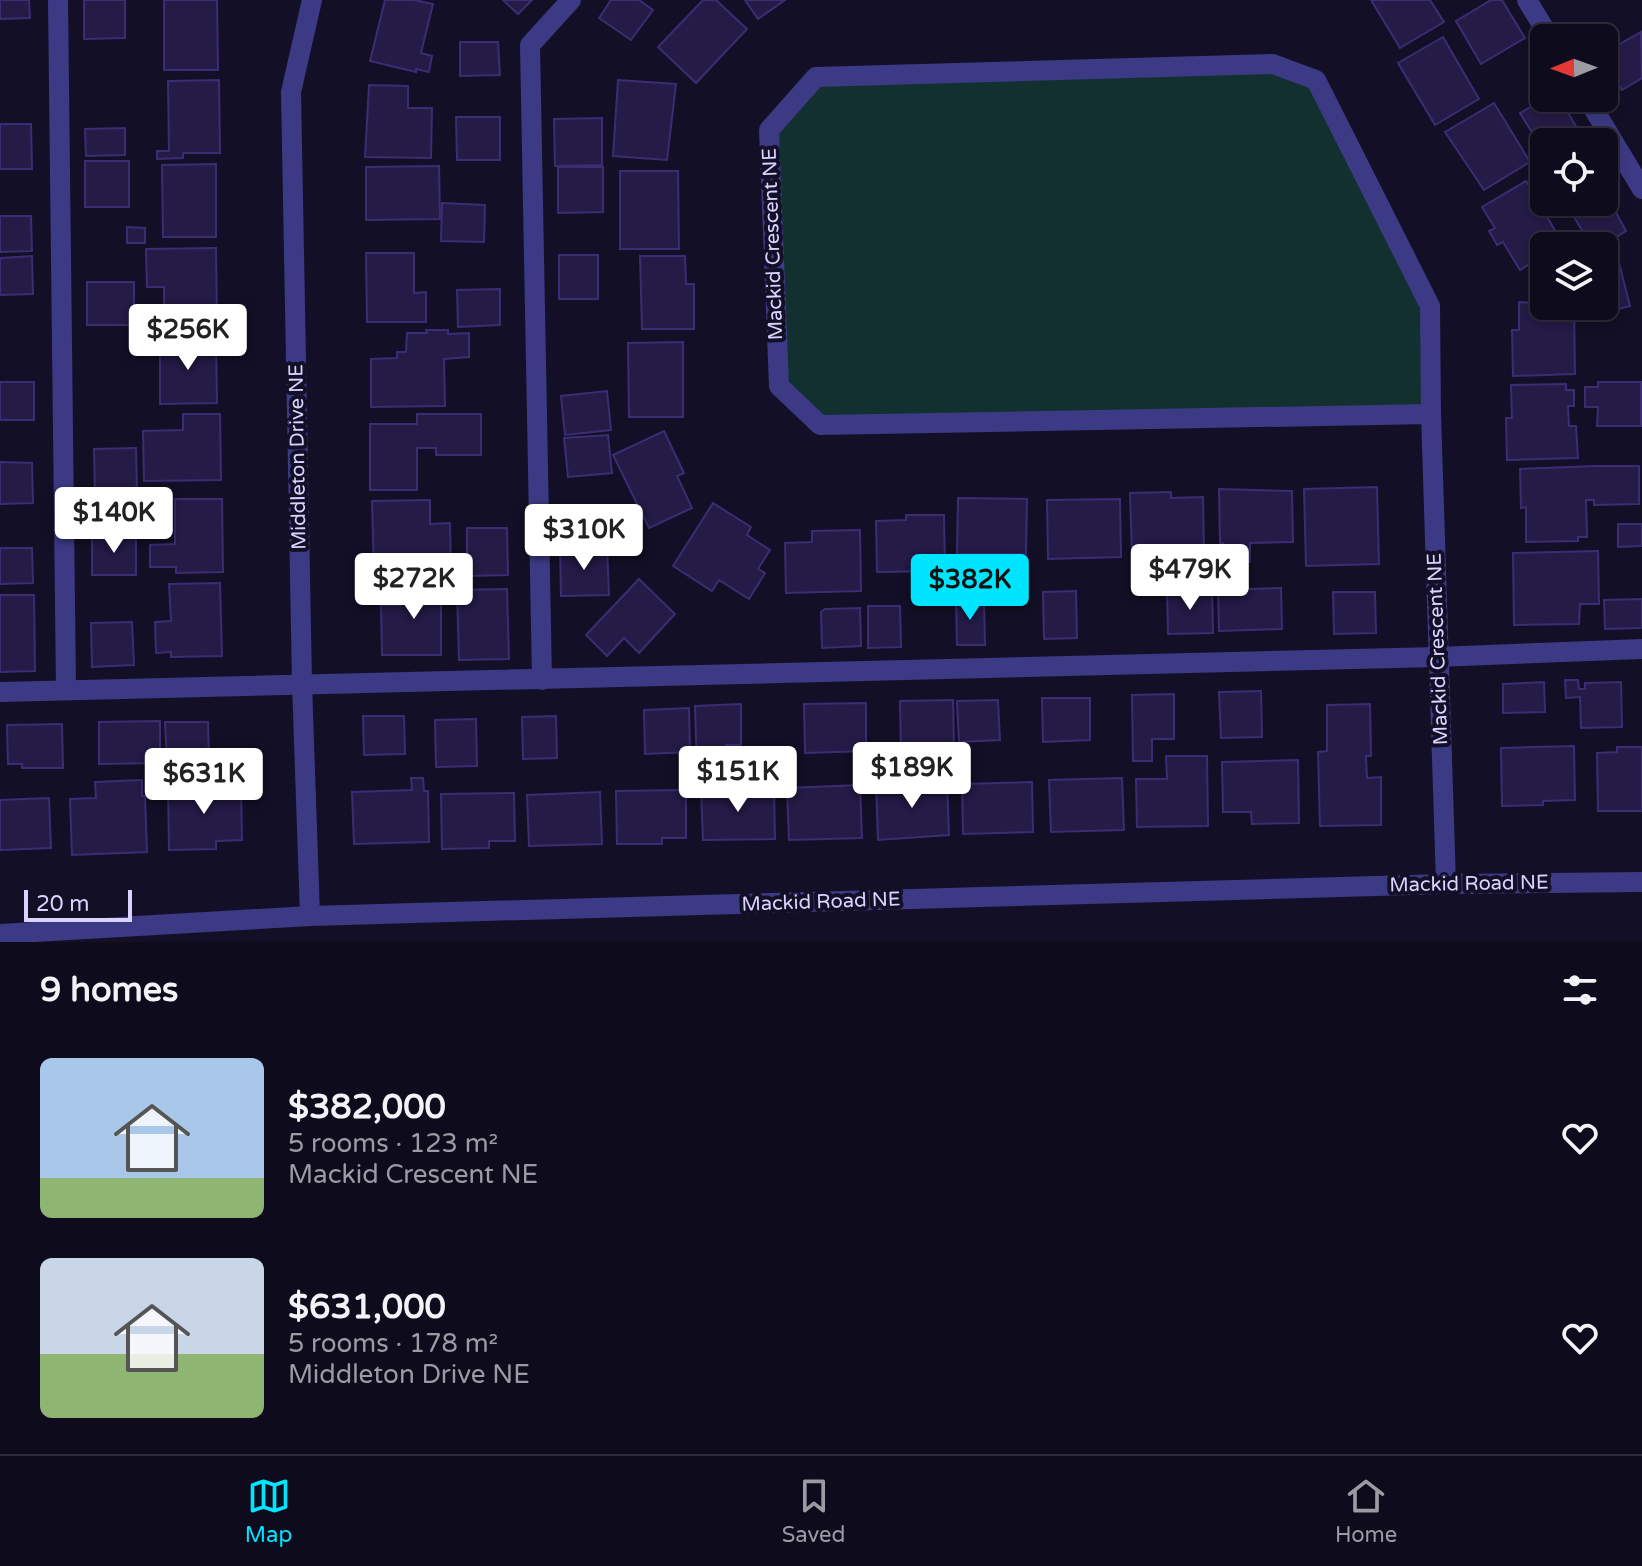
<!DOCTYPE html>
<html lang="en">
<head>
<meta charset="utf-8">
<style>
	:root { --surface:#0e0b1c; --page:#171425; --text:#f1f3f6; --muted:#9b9ba3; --line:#2e2b3b; --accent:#00e5ff }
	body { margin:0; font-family:"Varela Round",sans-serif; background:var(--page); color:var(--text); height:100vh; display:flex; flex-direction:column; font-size:30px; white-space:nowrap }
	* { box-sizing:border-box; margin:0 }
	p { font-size:26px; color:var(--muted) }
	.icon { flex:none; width:44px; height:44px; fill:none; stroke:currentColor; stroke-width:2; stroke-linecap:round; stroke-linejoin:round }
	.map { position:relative; height:942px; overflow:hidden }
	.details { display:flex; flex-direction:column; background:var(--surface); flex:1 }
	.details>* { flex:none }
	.needle { width:52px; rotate:269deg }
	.controls { position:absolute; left:1530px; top:24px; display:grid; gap:16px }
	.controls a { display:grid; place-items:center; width:88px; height:88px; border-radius:12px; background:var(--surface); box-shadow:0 4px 12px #0003,0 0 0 2px var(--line); font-size:40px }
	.scale { position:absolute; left:24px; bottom:20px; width:108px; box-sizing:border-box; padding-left:8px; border:4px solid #d9d4ff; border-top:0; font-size:22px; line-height:28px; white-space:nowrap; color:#d9d4ff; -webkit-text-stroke:6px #130f26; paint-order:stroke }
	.price { position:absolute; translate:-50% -68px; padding:0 18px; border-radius:8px; background:#fff; color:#222; font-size:26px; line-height:52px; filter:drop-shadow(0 2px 4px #0008) }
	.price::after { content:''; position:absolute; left:50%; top:48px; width:24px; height:18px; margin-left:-12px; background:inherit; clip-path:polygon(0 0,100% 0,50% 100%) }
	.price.current { background:var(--accent); color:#111 }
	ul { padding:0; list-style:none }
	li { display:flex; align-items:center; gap:24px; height:200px; padding:0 40px }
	li span { display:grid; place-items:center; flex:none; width:224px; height:160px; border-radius:12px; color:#555 }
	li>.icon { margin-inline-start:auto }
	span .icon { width:96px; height:96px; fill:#fffc; stroke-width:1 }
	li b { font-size:34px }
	h2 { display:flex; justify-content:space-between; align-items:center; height:96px; padding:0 40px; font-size:34px }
	.menu { display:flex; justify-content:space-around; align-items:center; height:112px; border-top:2px solid var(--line); background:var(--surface); font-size:22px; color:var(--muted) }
	.menu a { display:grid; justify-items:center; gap:4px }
	.menu .current { color:var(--accent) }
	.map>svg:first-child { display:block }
</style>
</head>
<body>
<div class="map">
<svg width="1642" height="942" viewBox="0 0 1642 942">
	<rect width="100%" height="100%" fill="#130f26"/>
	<polygon fill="#12302f" points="1273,64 1316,80 1430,306 1431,414 820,425 779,386 769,130 816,77"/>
	<g fill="#241b47" stroke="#3b2d73" stroke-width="2">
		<polygon points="0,0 29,0 30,18 0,19"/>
		<polygon points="84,0 125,0 125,38 84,39"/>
		<polygon points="164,0 217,0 218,70 164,70"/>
		<polygon points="385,0 414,0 433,4 421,53 432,56 429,72 416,69 416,72 370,61"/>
		<polygon points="503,0 532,0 518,14"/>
		<polygon points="611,0 639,0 653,10 631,40 599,18"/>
		<polygon points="703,0 716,0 747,29 696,83 658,47"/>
		<polygon points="745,0 785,0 758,19"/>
		<polygon points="1371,0 1430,0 1444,22 1400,48"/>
		<polygon points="1491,0 1502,0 1525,38 1481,64 1456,21"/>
		<polygon points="1641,32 1642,78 1622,90 1604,60 1604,53"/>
		<polygon points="1443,37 1479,99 1435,125 1398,63"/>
		<polygon points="460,42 498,42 500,75 460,76"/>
		<polygon points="219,80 220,153 183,153 183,158 157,159 157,151 169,151 168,81"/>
		<polygon points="618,80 676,84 667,160 613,156"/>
		<polygon points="369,85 408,86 408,108 432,108 431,158 365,157"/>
		<polygon points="1546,98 1559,98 1583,138 1576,142 1544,142 1544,152 1520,113"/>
		<polygon points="1494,103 1530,162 1484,190 1445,132"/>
		<polygon points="456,117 500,117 500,160 457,160"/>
		<polygon points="602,118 602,165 555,166 554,119"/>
		<polygon points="0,124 31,124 32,169 0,169"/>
		<polygon points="125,128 125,155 86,156 85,129"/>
		<rect x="85" y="161" width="44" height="46"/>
		<polygon points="216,164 216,237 163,237 162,165"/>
		<polygon points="439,166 440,219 366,220 366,167"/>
		<polygon points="558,167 603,167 603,212 558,213"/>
		<polygon points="620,171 678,171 679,249 620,249"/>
		<polygon points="1526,181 1563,244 1544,246 1544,255 1520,270 1503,242 1497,245 1489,231 1495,228 1482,207"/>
		<polygon points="1604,190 1626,231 1602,246 1595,246 1588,236 1586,237 1565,202 1604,202"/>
		<polygon points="442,203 485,205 484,242 441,241"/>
		<polygon points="0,216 31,216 32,251 0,252"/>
		<polygon points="127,227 145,228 145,243 127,243"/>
		<polygon points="216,248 217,321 164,321 164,287 147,287 146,249"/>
		<polygon points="366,253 414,253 414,293 426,292 426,322 367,322"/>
		<rect x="559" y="255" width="39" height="44"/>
		<polygon points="32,256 33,294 0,295 0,258"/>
		<polygon points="640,256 685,256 686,284 694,284 694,329 642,329"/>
		<polygon points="1619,263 1630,306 1584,318 1580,306 1604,306 1604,267"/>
		<rect x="87" y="282" width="47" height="43"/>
		<polygon points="500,289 500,325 458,327 457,290"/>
		<polygon points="1519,302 1574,306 1575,374 1513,376 1512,330 1519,330"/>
		<polygon points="426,330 448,330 448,334 469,333 469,357 444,359 445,406 371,407 371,359 397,358 397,352 406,352 407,333 427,333"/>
		<polygon points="160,340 216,340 217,403 160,404"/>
		<polygon points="683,342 683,417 629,417 628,343"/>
		<rect x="0" y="382" width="34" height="38"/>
		<polygon points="1598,382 1641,382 1641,426 1597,426 1598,407 1585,407 1585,387 1598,387"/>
		<polygon points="1566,384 1566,390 1574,390 1574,406 1568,406 1569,426 1576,426 1578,458 1507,460 1506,418 1512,418 1511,385"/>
		<polygon points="607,391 611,430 565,435 561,396"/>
		<polygon points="183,414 220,414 221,480 144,481 143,431 183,430"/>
		<polygon points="417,414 481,414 481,455 436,455 436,448 417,448 417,490 370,490 370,424 417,424"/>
		<polygon points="664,431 684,473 677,476 692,508 649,528 613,455"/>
		<polygon points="608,435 612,473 568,477 564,438"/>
		<polygon points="136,448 137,493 95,494 94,449"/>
		<polygon points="0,462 32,463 33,503 0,504"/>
		<polygon points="1595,466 1639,466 1639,504 1594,505 1594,500 1586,500 1587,537 1578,537 1578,541 1526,542 1526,507 1521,508 1520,469"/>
		<polygon points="1377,487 1379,564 1306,566 1304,489"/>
		<polygon points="1219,489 1292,491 1293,542 1250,543 1250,562 1224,562 1223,543 1220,543"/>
		<polygon points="1171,492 1171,498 1203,497 1204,551 1132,553 1130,493"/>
		<polygon points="958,498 1027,499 1026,554 957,554"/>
		<polygon points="175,499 222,499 223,572 176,573 176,567 150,567 150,545 175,544"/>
		<polygon points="1120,499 1121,557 1048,559 1047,500"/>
		<polygon points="430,500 430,524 450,523 451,573 374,573 372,501"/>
		<polygon points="713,503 751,527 747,535 770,550 758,569 765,573 749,599 719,580 712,591 673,566"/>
		<polygon points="906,515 944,515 945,571 877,572 876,521 906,520"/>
		<polygon points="1618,524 1642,524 1642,546 1618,547"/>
		<polygon points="467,528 507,528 508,575 467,576"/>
		<polygon points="860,530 861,591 786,593 785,543 812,542 812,531"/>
		<rect x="92" y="535" width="44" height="40"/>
		<polygon points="607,547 609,595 561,596 560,548"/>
		<polygon points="0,548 32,548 33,583 0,584"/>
		<polygon points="1598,551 1599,604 1580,604 1579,624 1514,625 1513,553"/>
		<polygon points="639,579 675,614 639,653 624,638 607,656 586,635"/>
		<polygon points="401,582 441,582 441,655 382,655 381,605 401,605"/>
		<polygon points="220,583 222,656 171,657 171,652 156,653 155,622 171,621 169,584"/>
		<polygon points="1281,588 1282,629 1219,631 1218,590"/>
		<polygon points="507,589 509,659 459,660 457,590"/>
		<polygon points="1212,589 1213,633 1168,634 1167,590"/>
		<polygon points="1076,591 1077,638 1044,639 1043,592"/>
		<polygon points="1333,592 1375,592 1376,633 1334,634"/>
		<polygon points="0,595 34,595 35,671 0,672"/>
		<polygon points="1642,599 1642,628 1605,629 1604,600"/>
		<polygon points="956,600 984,600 985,645 957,645"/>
		<polygon points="868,606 900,606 901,647 868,648"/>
		<polygon points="860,608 861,646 822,648 821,612 825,609"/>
		<polygon points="132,622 134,665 92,667 91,623"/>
		<polygon points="1565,680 1578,680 1579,689 1585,689 1585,683 1621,682 1622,727 1581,728 1580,697 1566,698"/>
		<polygon points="1544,682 1545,712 1503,713 1503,684"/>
		<polygon points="1261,691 1262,737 1221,738 1219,692"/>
		<polygon points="1174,694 1174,739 1152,739 1152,761 1133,761 1132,695"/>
		<polygon points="1042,698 1090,698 1090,740 1043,742"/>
		<polygon points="953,700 954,750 901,751 900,701"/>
		<polygon points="998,700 1000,740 959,742 957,701"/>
		<polygon points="866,703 866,751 805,753 804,704"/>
		<polygon points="741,704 741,745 726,745 726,769 697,770 695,706"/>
		<polygon points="1370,704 1371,756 1366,756 1367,778 1381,777 1381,825 1320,826 1318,752 1327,751 1327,705"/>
		<polygon points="689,708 690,752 645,754 644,710"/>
		<polygon points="363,716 404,716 405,754 364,755"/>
		<polygon points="556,716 557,758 523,759 522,717"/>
		<polygon points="476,719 477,766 436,767 435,720"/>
		<polygon points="160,721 160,763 99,764 99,722"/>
		<polygon points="165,722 208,722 209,760 167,762"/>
		<polygon points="62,724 63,768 22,768 22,764 8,764 7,725"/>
		<polygon points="1574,746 1575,800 1543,801 1543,805 1502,806 1501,748"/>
		<polygon points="1617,747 1642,747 1642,811 1598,811 1597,753 1617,752"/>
		<polygon points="1166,756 1207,756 1208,826 1137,827 1136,779 1167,779"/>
		<polygon points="1298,760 1299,823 1252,824 1251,812 1223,812 1222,762"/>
		<polygon points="411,778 423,778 424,791 428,791 429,842 354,844 352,792 412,790"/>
		<polygon points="1122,778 1124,830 1051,832 1049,780"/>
		<polygon points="142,780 142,796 145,796 147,852 72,855 70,799 96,798 95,782"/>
		<polygon points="947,781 949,835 878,840 876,783"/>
		<polygon points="1032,782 1033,832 963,834 962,784"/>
		<polygon points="241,785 242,840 216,841 216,849 169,850 168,787"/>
		<polygon points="860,785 862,838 789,840 787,788"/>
		<polygon points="774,788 775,839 703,840 701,789"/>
		<polygon points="686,790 686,838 662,838 662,844 617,844 616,791"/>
		<polygon points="600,792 602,844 529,846 527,795"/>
		<polygon points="514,793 515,841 489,841 489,848 442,849 441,794"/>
		<polygon points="49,798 51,848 0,850 0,800"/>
	</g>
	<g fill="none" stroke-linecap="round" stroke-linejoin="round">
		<g stroke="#3d3a85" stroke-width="20">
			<polyline points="58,0 66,690"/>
			<polyline points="1527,0 1550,38"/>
			<polyline points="1587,98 1642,189"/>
			<polyline points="1431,414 820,425 779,386 769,130 816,77 1273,64 1316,80 1430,306 1431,414 1446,884"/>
			<polyline points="542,680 530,45 571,0"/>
			<polyline points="0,692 1437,657 1642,649"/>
			<polyline points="310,916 302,683 291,92 312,0"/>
			<polyline points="0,934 310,916 1446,884 1642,882"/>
		</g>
	</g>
	<g text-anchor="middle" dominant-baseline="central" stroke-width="8" stroke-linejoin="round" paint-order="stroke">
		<g font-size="20" fill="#d9d4ff" stroke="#130f26">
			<text transform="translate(773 244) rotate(-92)">Mackid Crescent NE</text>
			<text transform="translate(298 457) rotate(-91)">Middleton Drive NE</text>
			<text transform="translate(1438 649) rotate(-92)">Mackid Crescent NE</text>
			<text transform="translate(1469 884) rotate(-1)">Mackid Road NE</text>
			<text transform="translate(821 902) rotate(-2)">Mackid Road NE</text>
		</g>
	</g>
</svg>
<div class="controls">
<a><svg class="needle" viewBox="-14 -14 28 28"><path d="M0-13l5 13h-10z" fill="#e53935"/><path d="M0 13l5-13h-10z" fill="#9b9ba3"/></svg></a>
<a><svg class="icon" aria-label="locate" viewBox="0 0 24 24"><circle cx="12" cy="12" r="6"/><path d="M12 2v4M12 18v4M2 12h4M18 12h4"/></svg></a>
<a><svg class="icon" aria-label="layers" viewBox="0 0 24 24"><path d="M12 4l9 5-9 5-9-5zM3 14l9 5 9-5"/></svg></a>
</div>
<div class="scale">20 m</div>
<b class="price" style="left:188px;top:372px">$256K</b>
<b class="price" style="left:114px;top:555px">$140K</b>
<b class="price" style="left:584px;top:572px">$310K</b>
<b class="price" style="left:1190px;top:612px">$479K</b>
<b class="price" style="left:414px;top:621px">$272K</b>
<b class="price current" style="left:970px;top:622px">$382K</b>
<b class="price" style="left:912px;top:810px">$189K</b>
<b class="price" style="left:738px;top:814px">$151K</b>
<b class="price" style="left:204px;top:816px">$631K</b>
</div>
<section class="details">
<h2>9 homes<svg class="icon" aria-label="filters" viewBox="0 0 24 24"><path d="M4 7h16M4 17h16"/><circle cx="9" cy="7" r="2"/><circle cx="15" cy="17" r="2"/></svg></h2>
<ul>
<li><span style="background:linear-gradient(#a9c7e8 75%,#8fb573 0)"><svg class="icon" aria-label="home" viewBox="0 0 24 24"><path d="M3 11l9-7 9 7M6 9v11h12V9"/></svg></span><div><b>$382,000</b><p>5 rooms · 123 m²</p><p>Mackid Crescent NE</p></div><svg class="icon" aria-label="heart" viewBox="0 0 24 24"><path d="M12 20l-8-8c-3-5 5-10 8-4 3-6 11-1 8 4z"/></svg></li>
<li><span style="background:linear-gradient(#c9d6e8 60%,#8fb573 0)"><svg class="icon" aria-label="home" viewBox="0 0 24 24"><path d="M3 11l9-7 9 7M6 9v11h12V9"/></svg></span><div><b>$631,000</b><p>5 rooms · 178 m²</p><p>Middleton Drive NE</p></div><svg class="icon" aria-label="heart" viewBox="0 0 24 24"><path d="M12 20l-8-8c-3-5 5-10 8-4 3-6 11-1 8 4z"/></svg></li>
</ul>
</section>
<nav class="menu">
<a class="current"><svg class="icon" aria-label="map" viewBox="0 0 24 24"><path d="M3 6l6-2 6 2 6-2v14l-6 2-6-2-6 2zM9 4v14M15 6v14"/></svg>Map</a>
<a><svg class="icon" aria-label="saved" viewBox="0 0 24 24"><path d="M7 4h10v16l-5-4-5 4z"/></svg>Saved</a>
<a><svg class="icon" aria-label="home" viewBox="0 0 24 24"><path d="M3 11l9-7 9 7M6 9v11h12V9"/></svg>Home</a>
</nav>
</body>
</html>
